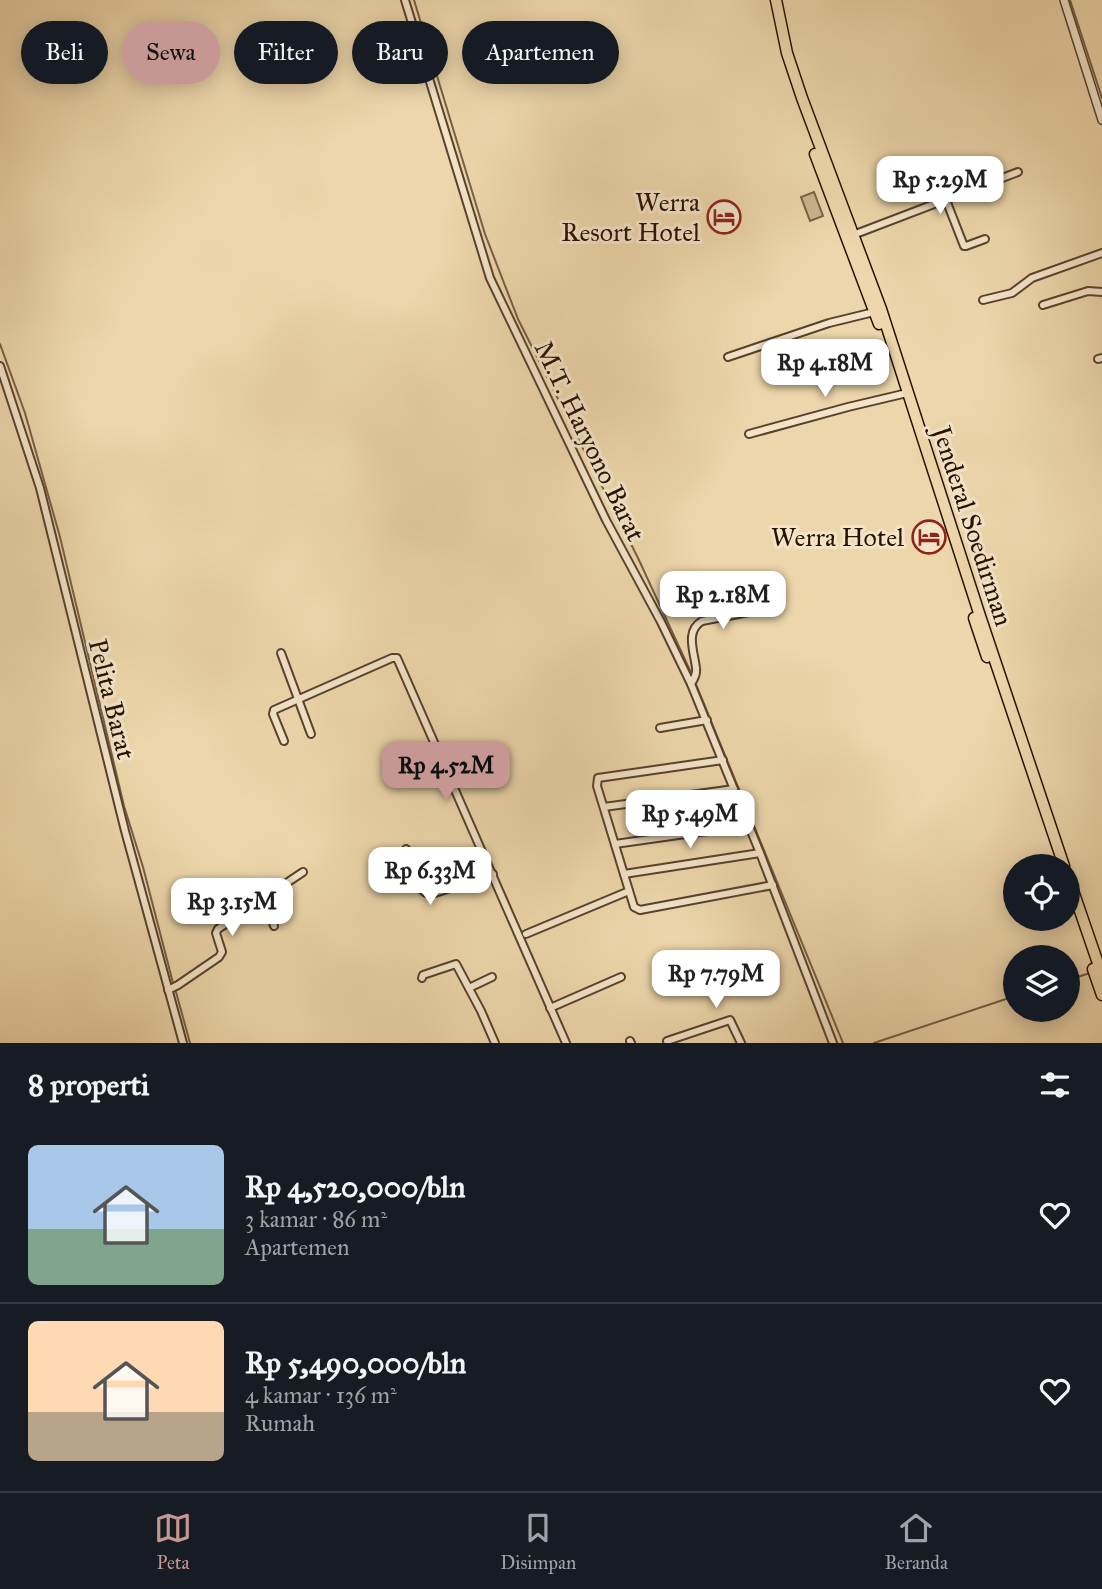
<!DOCTYPE html>
<html lang="id">
<head>
<meta charset="utf-8">
<style>
	:root { --surface:#171b24; --page:#242831; --text:#f1f3f6; --muted:#9ea1a6; --line:#363941; --accent:#c59692 }
	body { margin:0; font-family:"IM FELL Great Primer",serif; background:var(--page); color:var(--text); height:100vh; display:flex; flex-direction:column; font-size:26px; white-space:nowrap }
	* { box-sizing:border-box; margin:0 }
	p { font-size:23px; color:var(--muted) }
	.icon { flex:none; width:38px; height:38px; fill:none; stroke:currentColor; stroke-width:2; stroke-linecap:round; stroke-linejoin:round }
	.map { position:relative; height:1043px; overflow:hidden }
	.panel { display:flex; flex-direction:column; background:var(--surface); flex:1 }
	.panel>* { flex:none }
	.guide { position:absolute; left:21px; top:21px; width:700px; height:63px; display:flex; gap:14px }
	.controls { position:absolute; left:1003px; top:854px; display:grid; gap:14px }
	.controls a { display:grid; place-items:center; width:77px; height:77px; border-radius:50%; background:var(--surface); box-shadow:0 4px 18px #0003; font-size:35px }
	.price { position:absolute; translate:-50% -60px; padding:0 16px; border-radius:14px; background:#fff; color:#222; font-size:23px; line-height:46px; filter:drop-shadow(0 2px 4px #0008) }
	.price::after { content:''; position:absolute; left:50%; top:42px; width:21px; height:16px; margin-left:-10px; background:inherit; clip-path:polygon(0 0,100% 0,50% 100%) }
	.price.selected { background:var(--accent); color:#111 }
	ul { padding:0; list-style:none }
	li { display:flex; align-items:center; gap:21px; height:175px; padding:0 28px }
	li+li { border-top:2px solid var(--line) }
	li span { display:grid; place-items:center; flex:none; width:196px; height:140px; border-radius:10px; color:#555 }
	li>.icon { margin-inline-start:auto }
	span .icon { width:84px; height:84px; fill:#fffc; stroke-width:1 }
	li b { font-size:30px }
	h2 { display:flex; justify-content:space-between; align-items:center; height:84px; padding:0 28px; font-size:30px }
	.pill { padding:0 24px; border-radius:32px; background:var(--surface); box-shadow:0 4px 18px #0003; font-size:24px; line-height:63px }
	.pill.selected { background:var(--accent); color:#111 }
	.tab-bar { display:flex; justify-content:space-around; align-items:center; height:98px; border-top:2px solid var(--line); background:var(--surface); font-size:19px; color:var(--muted) }
	.tab-bar a { display:grid; justify-items:center; gap:4px }
	.tab-bar .selected { color:var(--accent) }
	.map>svg:first-child { display:block }
</style>
</head>
<body>
<div class="map">
<svg width="1102" height="1043" viewBox="0 0 1102 1043">
	<rect width="100%" height="100%" fill="#edd6ab"/>
	<filter id="stains"><feTurbulence type="fractalNoise" baseFrequency=".00286" numOctaves="4"/><feColorMatrix values="0 0 0 0 .2 0 0 0 0 .09 0 0 0 0 .02 0 0 0 .5 -.17"/></filter>
	<radialGradient id="worn" r=".72"><stop offset=".6" stop-color="#630" stop-opacity="0"/><stop offset="1" stop-color="#630" stop-opacity=".3"/></radialGradient>
	<polygon fill="#cbb58e" stroke="#786348" stroke-width="2" points="814,192 823,216 810,221 801,197"/>
	<g fill="none" stroke-linecap="round" stroke-linejoin="round">
		<g stroke="#755f46" stroke-width="2">
			<polyline points="414,0 485,234 518,319 638,558 693,677"/>
			<polyline points="1070,0 1102,98"/>
			<polyline points="0,344 25,413 60,537 124,806 143,867 173,983"/>
			<polyline points="695,682 843,1043"/>
			<polyline points="1068,980 1090,973"/>
			<polyline points="176,992 190,1043"/>
			<polyline points="874,1043 1015,996"/>
		</g>
		<defs>
			<g id="minor">
				<polyline points="405,0 490,278 606,520 661,622 691,684 760,853 833,1043"/>
				<polyline points="946,200 964,246 966,246 985,239"/>
				<polyline points="853,235 1018,172"/>
				<polyline points="983,300 1012,293 1032,278 1102,253"/>
				<polyline points="1043,305 1088,291 1102,292"/>
				<polyline points="728,357 829,323 874,312"/>
				<polyline points="1098,359 1102,358"/>
				<polyline points="0,366 40,488 125,831 183,1043"/>
				<polyline points="749,434 848,407 907,393"/>
				<polyline points="281,653 311,734"/>
				<path d="M691 684C694 679 697 674 696 668 694 651 685 631 702 621L754 611 760 609 779 592"/>
				<polyline points="660,728 707,720"/>
				<polyline points="284,741 273,714 274,710 392,658 397,658 566,1043"/>
				<polyline points="723,760 598,778 597,786 634,907 640,910 773,885"/>
				<polyline points="604,807 734,789"/>
				<polyline points="615,844 749,825"/>
				<polyline points="406,849 414,866 422,890 426,893 435,893 493,874"/>
				<polyline points="624,874 760,853"/>
				<polyline points="264,898 267,902 274,926"/>
				<polyline points="526,934 629,891"/>
				<polyline points="422,978 423,975 456,964 481,1011 495,1043"/>
				<polyline points="469,988 492,977"/>
				<polyline points="168,990 178,985 219,957 222,952 216,933 218,929 303,872"/>
				<polyline points="550,1008 621,977"/>
				<polyline points="630,1041 631,1043"/>
				<polyline points="667,1041 730,1020 741,1043"/>
			</g>
			<polyline id="tertiary" points="1064,0 1102,120"/>
			<g id="trunk">
				<polyline points="776,0 787,53 802,98 881,309 980,616 1064,866"/>
				<polyline points="815,154 879,324"/>
				<polyline points="974,618 987,657"/>
				<polyline points="1068,876 1102,975"/>
				<polyline points="1093,969 1102,995"/>
			</g>
		</defs>
		<use href="#minor" stroke="#58422d" stroke-width="10"/>
		<use href="#tertiary" stroke="#58422d" stroke-width="10"/>
		<use href="#trunk" stroke="#261103" stroke-width="13"/>
		<use href="#minor" stroke="#f3e4c8" stroke-width="6"/>
		<use href="#tertiary" stroke="#f3e4c8" stroke-width="7"/>
		<use href="#trunk" stroke="#edd6ab" stroke-width="10"/>
	</g>
	<defs>
		<symbol id="hotel-ring" viewBox="-11 -11 22 22"><circle r="9.5" fill="#f3e4c8" stroke="#8f2418" stroke-width="1.5"/><path d="M-6-4.5h1.5V1H6V5H4.5V3h-9V5H-6ZM-4 0a1.8 1.8 0 1 1 3.6 0ZM.5 0V-2.5h3Q6-2.5 6 0Z" fill="#8f2418"/></symbol>
	</defs>
	<g fill-rule="evenodd">
		<use href="#hotel-ring" x="705" y="198" width="38" height="38"/>
		<use href="#hotel-ring" x="910" y="518" width="38" height="38"/>
	</g>
	<g text-anchor="middle" dominant-baseline="central" stroke-width="6" stroke-linejoin="round" paint-order="stroke">
		<g font-size="26" fill="#261103" stroke="#f3e4c8" text-anchor="end">
			<text x="700" y="202">Werra<tspan x="700" dy="30">Resort Hotel</tspan></text>
			<text x="904" y="537">Werra Hotel</text>
		</g>
		<g font-size="26" fill="#261103" stroke="#f3e4c8">
			<text transform="translate(590 441) rotate(64)">M.T. Haryono Barat</text>
			<text transform="translate(973 526) rotate(72)">Jenderal Soedirman</text>
			<text transform="translate(112 699) rotate(76)">Pelita Barat</text>
		</g>
	</g>
	<rect width="100%" height="100%" filter="url(#stains)"/>
	<rect width="100%" height="100%" fill="url(#worn)"/>
</svg>
<div class="controls">
<a><svg class="icon" aria-label="locate" viewBox="0 0 24 24"><circle cx="12" cy="12" r="6"/><path d="M12 2v4M12 18v4M2 12h4M18 12h4"/></svg></a>
<a><svg class="icon" aria-label="layers" viewBox="0 0 24 24"><path d="M12 4l9 5-9 5-9-5zM3 14l9 5 9-5"/></svg></a>
</div>
<b class="price" style="left:940px;top:216px">Rp 5.29M</b>
<b class="price" style="left:825px;top:399px">Rp 4.18M</b>
<b class="price" style="left:723px;top:631px">Rp 2.18M</b>
<b class="price selected" style="left:446px;top:802px">Rp 4.52M</b>
<b class="price" style="left:690px;top:850px">Rp 5.49M</b>
<b class="price" style="left:430px;top:907px">Rp 6.33M</b>
<b class="price" style="left:232px;top:938px">Rp 3.15M</b>
<b class="price" style="left:716px;top:1010px">Rp 7.79M</b>
<div class="guide">
<a class="pill">Beli</a>
<a class="pill selected">Sewa</a>
<a class="pill">Filter</a>
<a class="pill">Baru</a>
<a class="pill">Apartemen</a>
</div>
</div>
<section class="panel">
<h2>8 properti<svg class="icon" aria-label="filters" viewBox="0 0 24 24"><path d="M4 7h16M4 17h16"/><circle cx="9" cy="7" r="2"/><circle cx="15" cy="17" r="2"/></svg></h2>
<ul>
<li><span style="background:linear-gradient(#a9c7e8 60%,#7fa58c 0)"><svg class="icon" aria-label="home" viewBox="0 0 24 24"><path d="M3 11l9-7 9 7M6 9v11h12V9"/></svg></span><div><b>Rp 4,520,000/bln</b><p>3 kamar · 86 m²</p><p>Apartemen</p></div><svg class="icon" aria-label="heart" viewBox="0 0 24 24"><path d="M12 20l-8-8c-3-5 5-10 8-4 3-6 11-1 8 4z"/></svg></li>
<li><span style="background:linear-gradient(#ffd9b3 65%,#b9a48a 0)"><svg class="icon" aria-label="home" viewBox="0 0 24 24"><path d="M3 11l9-7 9 7M6 9v11h12V9"/></svg></span><div><b>Rp 5,490,000/bln</b><p>4 kamar · 136 m²</p><p>Rumah</p></div><svg class="icon" aria-label="heart" viewBox="0 0 24 24"><path d="M12 20l-8-8c-3-5 5-10 8-4 3-6 11-1 8 4z"/></svg></li>
</ul>
</section>
<nav class="tab-bar">
<a class="selected"><svg class="icon" aria-label="map" viewBox="0 0 24 24"><path d="M3 6l6-2 6 2 6-2v14l-6 2-6-2-6 2zM9 4v14M15 6v14"/></svg>Peta</a>
<a><svg class="icon" aria-label="saved" viewBox="0 0 24 24"><path d="M7 4h10v16l-5-4-5 4z"/></svg>Disimpan</a>
<a><svg class="icon" aria-label="home" viewBox="0 0 24 24"><path d="M3 11l9-7 9 7M6 9v11h12V9"/></svg>Beranda</a>
</nav>
</body>
</html>
